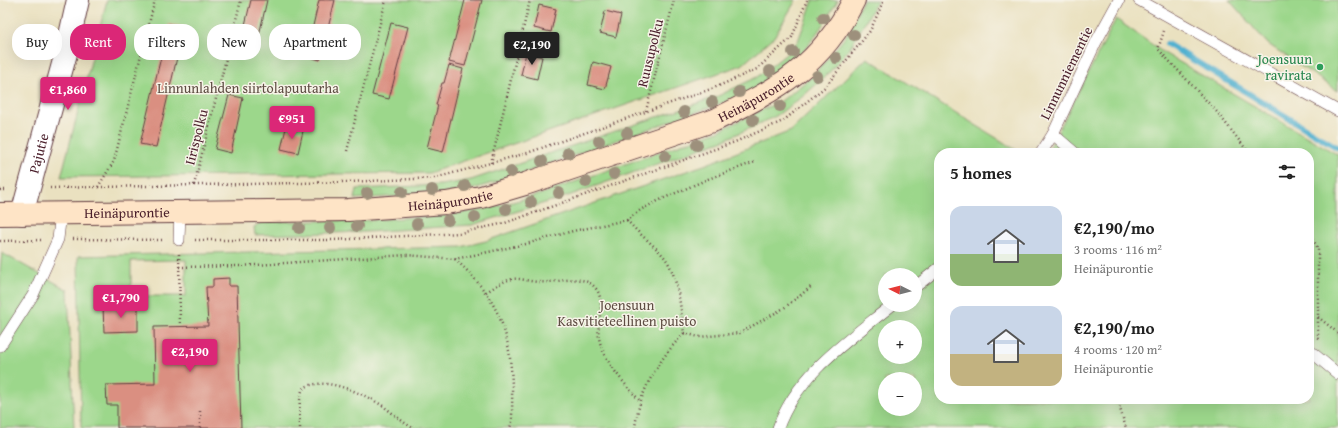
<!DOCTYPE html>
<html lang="en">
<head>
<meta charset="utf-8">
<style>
	:root { --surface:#fff; --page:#f2f2f2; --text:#222; --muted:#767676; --accent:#db2777 }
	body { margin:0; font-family:"Gentium Book Plus",serif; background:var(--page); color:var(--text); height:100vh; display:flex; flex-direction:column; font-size:15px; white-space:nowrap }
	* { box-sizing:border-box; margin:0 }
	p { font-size:13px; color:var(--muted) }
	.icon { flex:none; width:22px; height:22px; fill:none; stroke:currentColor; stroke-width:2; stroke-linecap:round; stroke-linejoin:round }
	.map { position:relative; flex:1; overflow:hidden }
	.details { position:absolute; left:934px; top:148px; width:380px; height:256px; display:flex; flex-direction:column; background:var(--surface); border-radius:16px; box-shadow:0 4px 16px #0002 }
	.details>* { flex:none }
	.banner { position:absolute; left:12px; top:24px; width:380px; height:36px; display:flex; gap:8px }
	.needle { width:26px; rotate:276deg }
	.buttons { position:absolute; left:878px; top:268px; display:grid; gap:8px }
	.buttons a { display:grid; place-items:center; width:44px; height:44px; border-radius:50%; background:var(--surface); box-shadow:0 4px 16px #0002; font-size:20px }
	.price { position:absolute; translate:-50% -34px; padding:0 9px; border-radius:4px; background:var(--accent); color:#fff; font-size:13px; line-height:26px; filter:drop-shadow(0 1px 2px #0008) }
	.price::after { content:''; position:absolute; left:50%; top:24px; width:12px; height:9px; margin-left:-6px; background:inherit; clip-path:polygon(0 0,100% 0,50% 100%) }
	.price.on { background:#222; color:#fff }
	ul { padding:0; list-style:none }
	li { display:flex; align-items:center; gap:12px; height:100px; padding:0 16px }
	li span { display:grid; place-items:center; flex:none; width:112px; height:80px; border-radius:12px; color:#555 }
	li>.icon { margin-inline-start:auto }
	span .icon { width:48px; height:48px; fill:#fffc; stroke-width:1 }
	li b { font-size:17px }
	h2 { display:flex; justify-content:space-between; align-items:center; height:48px; padding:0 16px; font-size:17px }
	.pill { padding:0 14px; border-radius:16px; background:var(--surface); box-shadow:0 4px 16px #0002; font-size:14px; line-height:36px }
	.pill.on { background:var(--accent); color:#fff }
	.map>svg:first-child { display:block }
</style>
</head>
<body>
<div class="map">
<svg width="1338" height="428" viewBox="0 0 1338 428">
	<rect width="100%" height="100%" fill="#f7f3e8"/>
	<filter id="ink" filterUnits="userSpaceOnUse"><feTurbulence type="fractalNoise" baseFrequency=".025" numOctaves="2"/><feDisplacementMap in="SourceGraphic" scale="8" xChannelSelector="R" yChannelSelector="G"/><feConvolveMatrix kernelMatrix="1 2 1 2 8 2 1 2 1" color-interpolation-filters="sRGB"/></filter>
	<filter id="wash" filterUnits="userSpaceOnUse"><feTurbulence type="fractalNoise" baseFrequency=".012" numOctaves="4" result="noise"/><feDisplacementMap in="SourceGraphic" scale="16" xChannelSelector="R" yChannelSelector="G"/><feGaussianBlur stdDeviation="0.9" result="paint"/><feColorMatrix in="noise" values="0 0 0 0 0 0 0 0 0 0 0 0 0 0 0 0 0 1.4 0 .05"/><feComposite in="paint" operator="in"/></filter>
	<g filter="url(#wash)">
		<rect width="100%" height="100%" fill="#eae1c0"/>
		<g fill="#9cd78b" stroke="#737b5b" fill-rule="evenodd">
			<polygon points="107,0 796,0 774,37 742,65 429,173 61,177"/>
			<path d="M813 0H838C827 19 814 39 799 56 786 72 764 83 747 94L524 173 464 192 355 199 357 189 441 185 471 180 716 97 757 77 785 55 798 41Z"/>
			<polygon points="863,0 878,0 850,48 827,75 802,97 776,116 724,140 568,196 472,225 366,232 255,235 254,227 262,222 372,220 451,215 495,207 541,194 718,131 781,101 813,76 846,36"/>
			<polygon points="1229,0 1338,0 1338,91 1268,44"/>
			<path d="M1116 19 1164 53 1338 155V428H81L78 256 461 247 486 241 707 164 791 131 867 58 1021 153H939V399H1309V153H1047ZM186 260V296H131V261ZM885 275H915V305H885ZM885 327H915V357H885ZM885 379H915V409H885Z"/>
			<polygon points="2,253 68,290 74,428 0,428 0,270"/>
		</g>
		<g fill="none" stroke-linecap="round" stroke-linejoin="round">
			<polyline stroke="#51b1d0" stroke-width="6" points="1167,44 1338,148"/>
		</g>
		<g id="blocks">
			<g fill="#da8f81">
				<polygon points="251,0 267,0 255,53 239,50"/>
				<polygon points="319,0 335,0 320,60 306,56"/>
				<polygon points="465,0 482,0 465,66 449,62"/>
				<polygon points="539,5 556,9 551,32 534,28"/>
				<polygon points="605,11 621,15 616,37 600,33"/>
				<polygon points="391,23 408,27 389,99 372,95"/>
				<polygon points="169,24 186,27 181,49 179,49 156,147 140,144"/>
				<polygon points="526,53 542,57 537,79 521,75"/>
				<polygon points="593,62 611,67 605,89 588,85"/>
				<polygon points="449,65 463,69 443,152 427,148 438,105 436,105 442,83 444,83"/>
				<polygon points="229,95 243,98 231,153 215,149"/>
				<polygon points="286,128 303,131 298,153 281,149"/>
				<polygon points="229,278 229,286 237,286 241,428 117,428 117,405 107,405 106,385 155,384 154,327 208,326 206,287 213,287 213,279"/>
				<polygon points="103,306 138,306 138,331 104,332"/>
			</g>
		</g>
	</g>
	<g filter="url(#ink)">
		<use href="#blocks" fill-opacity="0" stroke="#623c41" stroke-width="1"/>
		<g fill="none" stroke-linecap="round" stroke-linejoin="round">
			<defs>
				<g id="lane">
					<polyline points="1139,0 1338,111"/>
					<polyline points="1053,134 1075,153"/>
					<polyline points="1041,153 1053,134 1096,42 1119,0"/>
					<polyline points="179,240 180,212"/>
					<polyline points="915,287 939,268"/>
					<polyline points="0,346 33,295 58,239 61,213"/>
					<polyline points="1309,350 1338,374"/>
					<path d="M778 428C797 374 849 340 892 305"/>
				</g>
				<g id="street">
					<path id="s1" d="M22 214 66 53 78 0"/>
				</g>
				<g id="secondary">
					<path id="s2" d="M0 214 348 210 446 203 481 197 525 184 715 120C778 89 821 66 854 0"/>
				</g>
			</defs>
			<use href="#lane" stroke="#623c41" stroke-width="12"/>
			<use href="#street" stroke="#623c41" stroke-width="24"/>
			<use href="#secondary" stroke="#623c41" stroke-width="24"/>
			<g stroke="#623c41" stroke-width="2.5" stroke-dasharray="1 3" stroke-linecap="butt">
				<polyline points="1164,31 1158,49 1217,112 1249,153"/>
				<polyline points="646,111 674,0"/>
				<polyline points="347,151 386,0"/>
				<polyline points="491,163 530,0"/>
				<polyline points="194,185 241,0"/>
				<polyline points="98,187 114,161 155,0"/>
				<polyline points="50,188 347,182 435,178 527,153 714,88 757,69 792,37 807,0"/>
				<polyline points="0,190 7,190"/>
				<path d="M627 220C638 234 654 244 665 258 678 275 681 311 684 333 659 360 639 390 635 428"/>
				<polyline points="1309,232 1318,249 1318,339"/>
				<polyline points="73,239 164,240"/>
				<polyline points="195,240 333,240 460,233 505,223 735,142 783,121 825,87 870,31 884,0"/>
				<polyline points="0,241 42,240"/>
				<polyline points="179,254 180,326"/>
				<path d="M455 259C511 310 513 350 512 422L510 428"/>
				<polyline points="179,267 240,266 407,255 455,259 526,244 573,231 627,220 642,209 662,199 708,179 755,162"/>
				<path d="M486 292C494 288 503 280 513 279 521 278 531 282 540 282 557 284 584 271 597 290 606 305 596 322 599 338 603 361 625 384 640 401"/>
				<polyline points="1318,317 1338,333"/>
				<polyline points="684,333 699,337 740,333 784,308 812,286"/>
				<polyline points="1117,399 1126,428"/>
				<polyline points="200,411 200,428"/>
				<path d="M300 428C300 416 298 403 302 391 304 387 307 386 311 385 332 379 366 395 383 406 393 413 402 422 413 428"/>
			</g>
			<use href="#lane" stroke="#fff" stroke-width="11"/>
			<use href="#street" stroke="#fff" stroke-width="22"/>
			<use href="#secondary" stroke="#fee4c6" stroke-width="22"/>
		</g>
		<g fill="#9d907b">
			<circle cx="823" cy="18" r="6"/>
			<circle cx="854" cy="35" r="6"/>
			<circle cx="793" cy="52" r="6"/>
			<circle cx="836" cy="58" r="6"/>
			<circle cx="770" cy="71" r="6"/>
			<circle cx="817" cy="76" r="6"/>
			<circle cx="739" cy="92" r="6"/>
			<circle cx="712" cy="102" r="6"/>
			<circle cx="780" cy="106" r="6"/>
			<circle cx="684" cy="112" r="6"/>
			<circle cx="753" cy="120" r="6"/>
			<circle cx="627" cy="133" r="6"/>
			<circle cx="599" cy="141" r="6"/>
			<circle cx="697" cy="145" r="6"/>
			<circle cx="568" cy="153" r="6"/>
			<circle cx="665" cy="156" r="6"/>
			<circle cx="542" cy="161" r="6"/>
			<circle cx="511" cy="172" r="6"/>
			<circle cx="614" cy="174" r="6"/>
			<circle cx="586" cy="182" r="6"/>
			<circle cx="465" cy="186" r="6"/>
			<circle cx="432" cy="190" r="6"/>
			<circle cx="402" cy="192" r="6"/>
			<circle cx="367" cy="193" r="6"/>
			<circle cx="559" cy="193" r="6"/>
			<circle cx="531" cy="202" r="6"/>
			<circle cx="506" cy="209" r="6"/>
			<circle cx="475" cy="217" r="6"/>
			<circle cx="448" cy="220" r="6"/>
			<circle cx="417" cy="224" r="6"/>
			<circle cx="357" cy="226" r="6"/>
			<circle cx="299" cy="228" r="6"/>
			<circle cx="330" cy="228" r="6"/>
		</g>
	</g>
	<circle fill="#2e9e5b" stroke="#f7f3e8" stroke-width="1.5" cx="1320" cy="67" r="4"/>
	<g text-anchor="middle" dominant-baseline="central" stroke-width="3" stroke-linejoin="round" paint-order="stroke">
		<g font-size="14" fill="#4a1f2b" stroke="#f7f3e8">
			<text transform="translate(650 53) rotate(-76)">Ruusupolku</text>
			<text transform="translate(1066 73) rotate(-64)">Linnunniementie</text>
			<text stroke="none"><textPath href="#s2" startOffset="775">Heinäpurontie</textPath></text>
			<text transform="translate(196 137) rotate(-76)">Iirispolku</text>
			<text stroke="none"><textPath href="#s1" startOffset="63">Pajutie</textPath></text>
			<text stroke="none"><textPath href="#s2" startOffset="451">Heinäpurontie</textPath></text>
			<text stroke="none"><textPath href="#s2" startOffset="127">Heinäpurontie</textPath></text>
		</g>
		<g font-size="14" fill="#27864d" stroke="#f7f3e8" text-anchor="end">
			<text x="1312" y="59">Joensuun<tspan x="1312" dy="16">ravirata</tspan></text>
		</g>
		<g font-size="14" fill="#5e4d43" stroke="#f7f3e8">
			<text x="248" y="88">Linnunlahden siirtolapuutarha</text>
			<text x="627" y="305">Joensuun<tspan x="627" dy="16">Kasvitieteellinen puisto</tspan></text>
		</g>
	</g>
</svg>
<div class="buttons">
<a><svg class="needle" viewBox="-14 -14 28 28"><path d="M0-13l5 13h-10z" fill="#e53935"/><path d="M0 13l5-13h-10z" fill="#767676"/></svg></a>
<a>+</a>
<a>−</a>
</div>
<b class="price on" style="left:532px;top:66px">€2,190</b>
<b class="price" style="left:68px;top:111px">€1,860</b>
<b class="price" style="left:292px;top:140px">€951</b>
<b class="price" style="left:121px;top:319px">€1,790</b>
<b class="price" style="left:190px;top:373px">€2,190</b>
<div class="banner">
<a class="pill">Buy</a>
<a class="pill on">Rent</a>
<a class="pill">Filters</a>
<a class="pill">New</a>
<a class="pill">Apartment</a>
</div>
<section class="details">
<h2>5 homes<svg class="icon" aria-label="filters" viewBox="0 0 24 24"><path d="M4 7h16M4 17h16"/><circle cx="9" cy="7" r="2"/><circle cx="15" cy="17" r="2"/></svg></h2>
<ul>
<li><span style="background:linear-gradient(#c9d6e8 60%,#8fb573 0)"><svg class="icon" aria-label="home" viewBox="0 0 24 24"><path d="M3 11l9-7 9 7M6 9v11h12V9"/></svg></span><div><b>€2,190/mo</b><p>3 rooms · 116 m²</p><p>Heinäpurontie</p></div></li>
<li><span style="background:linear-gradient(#c9d6e8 60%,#c2b280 0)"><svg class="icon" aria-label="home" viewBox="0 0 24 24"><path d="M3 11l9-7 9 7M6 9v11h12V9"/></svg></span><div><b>€2,190/mo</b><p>4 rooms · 120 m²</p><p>Heinäpurontie</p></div></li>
</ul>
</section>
</div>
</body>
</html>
